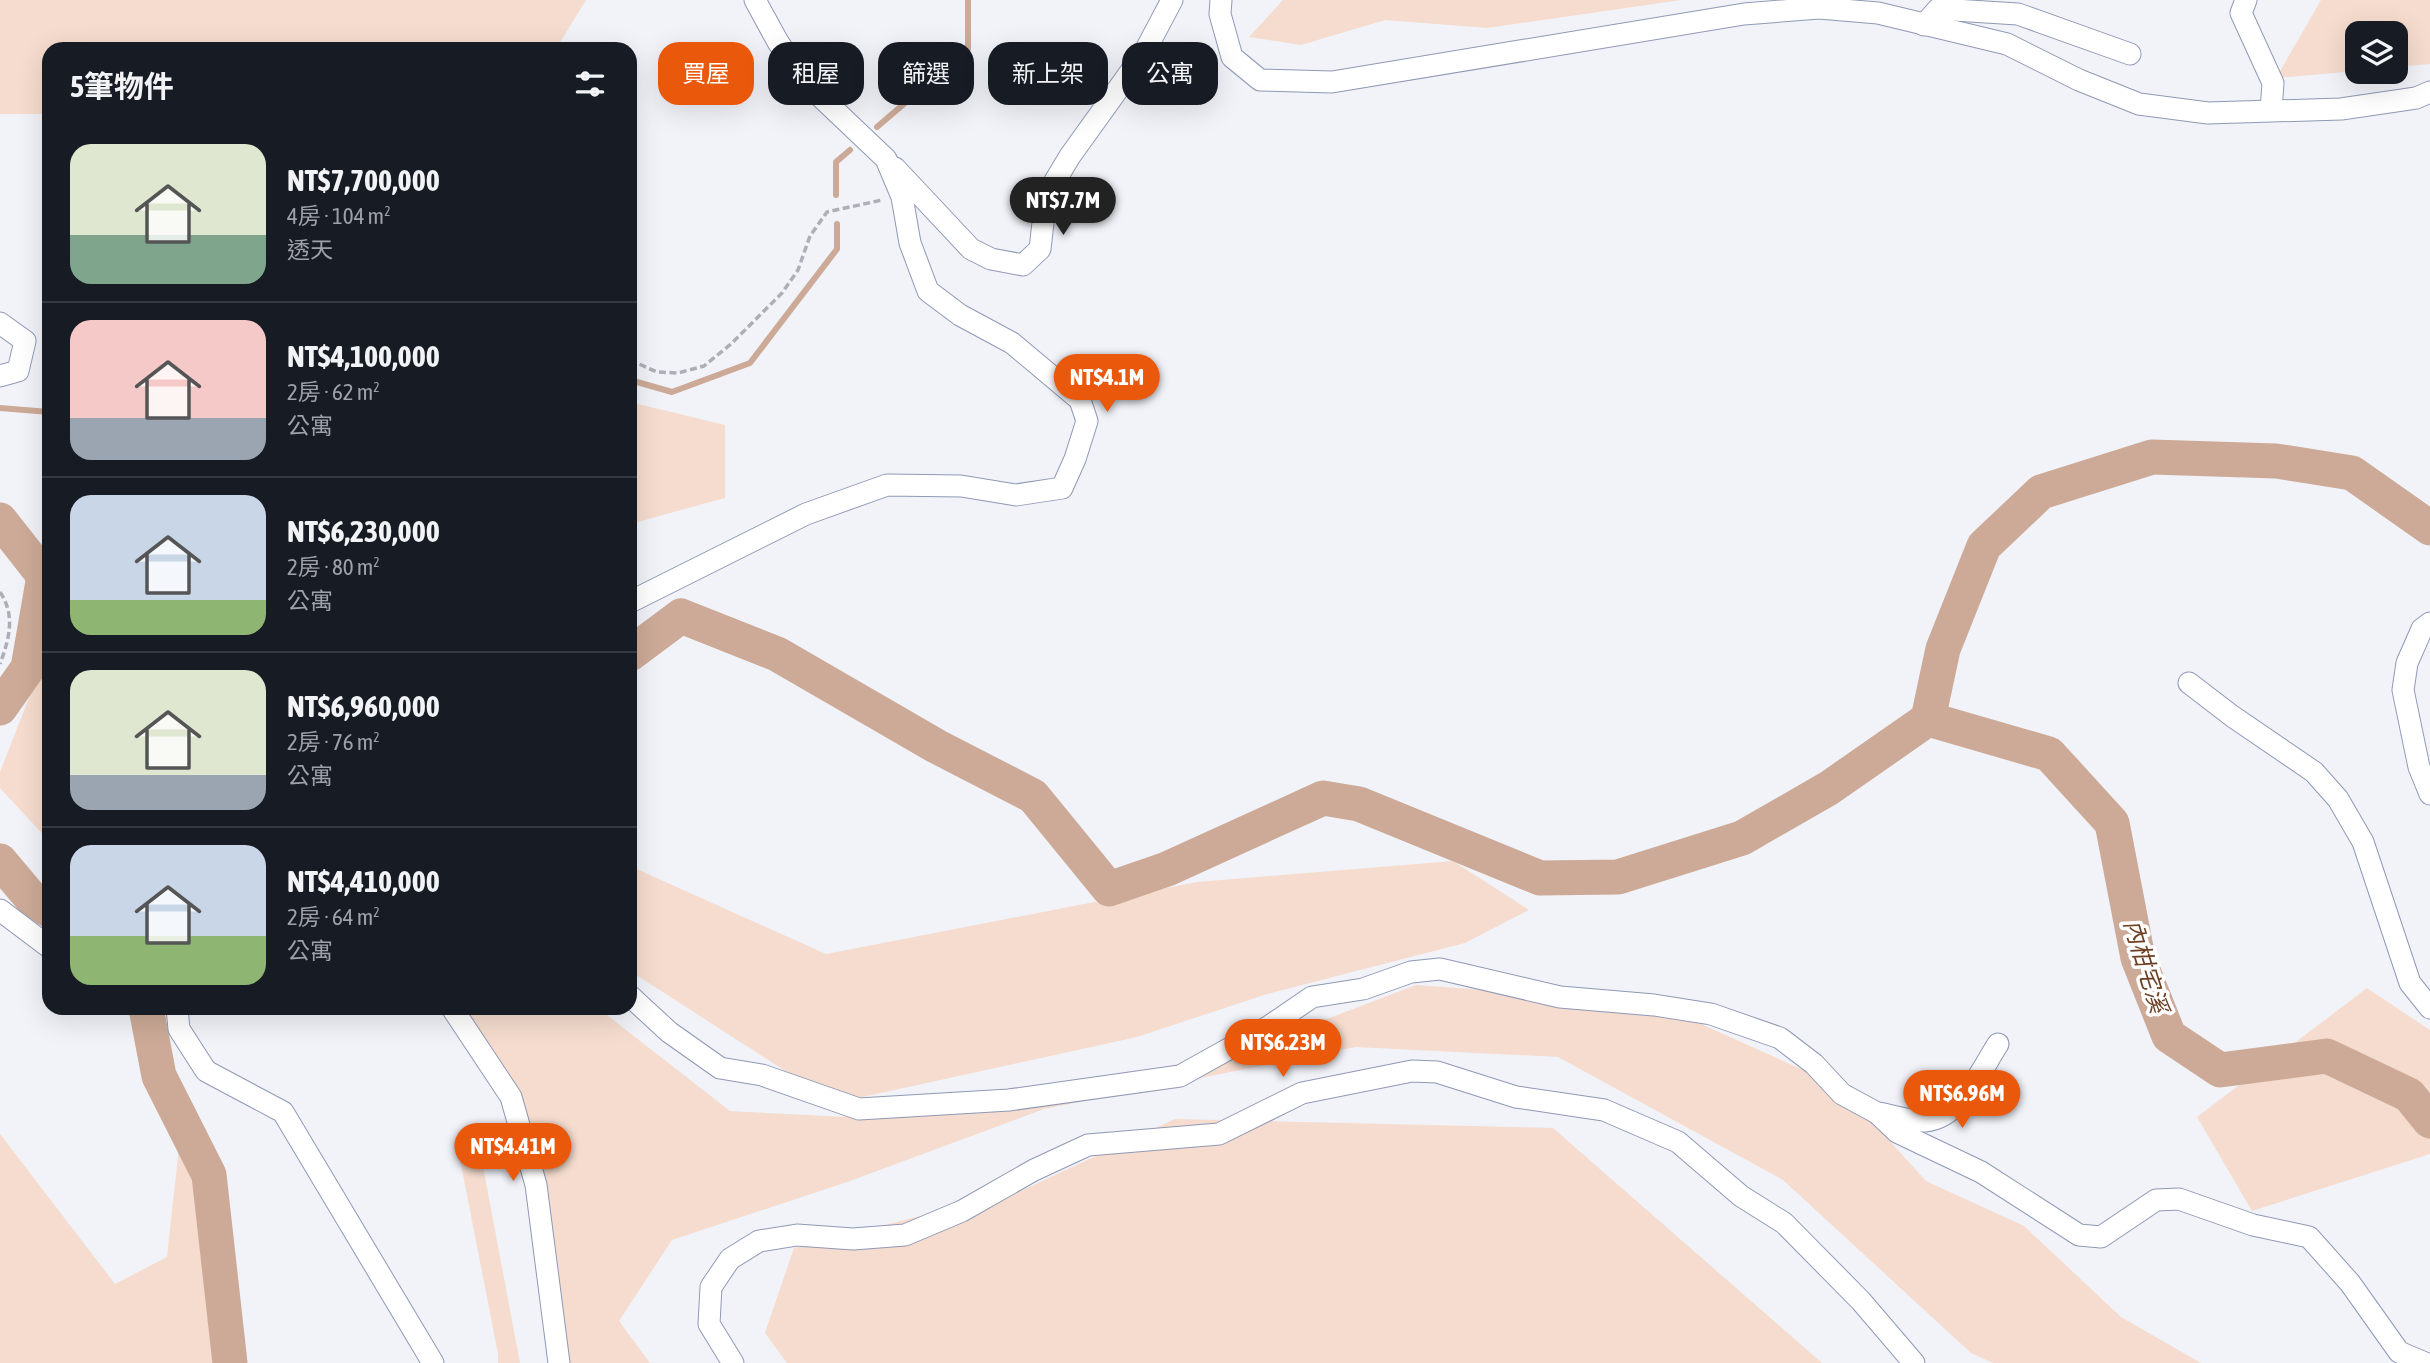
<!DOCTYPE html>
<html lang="zh-TW">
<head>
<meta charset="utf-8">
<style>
	:root { --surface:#171b24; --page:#242831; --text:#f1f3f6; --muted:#9ea1a6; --line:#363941; --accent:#ea580c }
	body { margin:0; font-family:"Asap Condensed","Noto Sans TC",sans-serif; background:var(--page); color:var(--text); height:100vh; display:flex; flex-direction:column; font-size:26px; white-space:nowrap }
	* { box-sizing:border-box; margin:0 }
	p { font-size:23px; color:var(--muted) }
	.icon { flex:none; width:38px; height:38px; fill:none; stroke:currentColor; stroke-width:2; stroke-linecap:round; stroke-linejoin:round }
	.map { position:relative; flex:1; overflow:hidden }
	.sheet { position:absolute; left:42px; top:42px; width:595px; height:973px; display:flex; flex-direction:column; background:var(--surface); border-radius:21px; box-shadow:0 7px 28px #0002 }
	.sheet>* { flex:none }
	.top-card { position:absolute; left:658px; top:42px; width:665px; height:63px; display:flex; gap:14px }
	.controls { position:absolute; left:2345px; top:21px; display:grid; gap:14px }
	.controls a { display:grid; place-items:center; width:63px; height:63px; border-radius:14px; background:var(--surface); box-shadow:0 7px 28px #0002; font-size:35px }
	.price { position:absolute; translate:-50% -60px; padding:0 16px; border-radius:24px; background:var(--accent); color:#fff; font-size:23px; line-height:46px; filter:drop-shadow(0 2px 4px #0008) }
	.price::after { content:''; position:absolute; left:50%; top:42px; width:21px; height:16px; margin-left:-10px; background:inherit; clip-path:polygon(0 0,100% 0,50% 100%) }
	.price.selected { background:#222; color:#fff }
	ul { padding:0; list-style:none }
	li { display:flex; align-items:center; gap:21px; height:175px; padding:0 28px }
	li+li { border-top:2px solid var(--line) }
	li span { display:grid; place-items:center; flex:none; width:196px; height:140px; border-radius:21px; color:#555 }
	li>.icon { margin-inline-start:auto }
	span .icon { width:84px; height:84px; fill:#fffc; stroke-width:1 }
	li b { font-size:30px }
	h2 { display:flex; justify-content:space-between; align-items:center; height:84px; padding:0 28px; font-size:30px }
	.tag { padding:0 24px; border-radius:21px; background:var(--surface); box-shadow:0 7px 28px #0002; font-size:24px; line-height:63px }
	.tag.selected { background:var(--accent); color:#fff }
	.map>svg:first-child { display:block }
</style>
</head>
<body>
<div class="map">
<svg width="2430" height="1363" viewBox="0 0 2430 1363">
	<rect width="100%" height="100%" fill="#f1f3f9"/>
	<g fill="#f5dcce">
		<polygon points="0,0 586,0 556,49 49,49 49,114 0,114"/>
		<polygon points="1283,0 1681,0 1487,28 1385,20 1301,45 1249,37"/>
		<polygon points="2321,0 2430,0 2430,64 2396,67 2396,33 2357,33 2357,71 2276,78"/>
		<polygon points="630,402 725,425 725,498 630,524"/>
		<polygon points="49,661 49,841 0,788 0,772 43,662"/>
		<polygon points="1453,861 1529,910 1465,943 1267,994 1137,1037 835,1103 630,971 630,866 826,954 1197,882"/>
		<polygon points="1416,985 1652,1002 1841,1087 1926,1181 2024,1226 2121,1317 2201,1363 1993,1363 1971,1353 1783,1180 1558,1057 1356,1047 1044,1109 850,1181 672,1240 619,1321 650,1363 563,1363 545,1224 498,1073 446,1008 598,1008 730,1111 867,1118 1019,1106 1277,1038"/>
		<polygon points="2367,988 2430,1030 2430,1154 2252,1211 2197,1117"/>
		<polygon points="1175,1119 1553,1128 1822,1363 787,1363 765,1333 794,1248 1023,1190"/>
		<polygon points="476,1129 520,1363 498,1363 498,1354 458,1149"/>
		<polygon points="0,1134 115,1284 167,1257 179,1147 200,1153 218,1363 0,1363"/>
	</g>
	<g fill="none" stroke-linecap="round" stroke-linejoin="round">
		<g stroke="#ccaa97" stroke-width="6">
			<polyline points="877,127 968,49 968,0"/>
			<polyline points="836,195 836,162 850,150"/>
			<polyline points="630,380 672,392 750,363 837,249 837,224"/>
			<polyline points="0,408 49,412"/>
		</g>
		<g stroke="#ccaa97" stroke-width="35">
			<polyline points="0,520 44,576"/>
			<polyline points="630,654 681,616 777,654 936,746 1033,796 1109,889 1167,869 1323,798 1359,804 1540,878 1618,877 1742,838 1829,788 1928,719 1943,649 1984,546 2041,492 2152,457 2276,461 2352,473 2430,528"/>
			<polyline points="0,708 28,668 44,576"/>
			<polyline points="1928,719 2049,754 2112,823 2138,958 2169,1036 2220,1070 2327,1056 2409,1095 2430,1121"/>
			<polyline points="0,861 32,899 49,910"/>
			<polyline points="146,1008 159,1076 209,1175 230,1363"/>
		</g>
		<defs>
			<g id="minor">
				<polyline points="1221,0 1220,14 1232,57 1260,80 1332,82 1744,14 1819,8 1878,13 2007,44 2079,80 2139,104 2208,113 2341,109 2416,98 2430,92"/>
				<polyline points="2246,0 2241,13 2273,83 2271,110"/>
				<polyline points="1924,25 1938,9 2018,14 2130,54"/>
				<polyline points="895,168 971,249 991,259 1023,265 1040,249 1046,196 1070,156 1144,53 1172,0"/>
				<polyline points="0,323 25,341 18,371 0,376"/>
				<polyline points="630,602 806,514 887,485 961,486 1016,495 1062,488 1075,459 1087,421 1080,400 1012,343 960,315 928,291 910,243 902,197 886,159 806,83 778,42 755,0"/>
				<polyline points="2430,623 2422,629 2407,663 2403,690 2419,767 2430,794"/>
				<polyline points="2189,683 2232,716 2314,772 2338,799 2363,842 2410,983 2430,1008"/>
				<polyline points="0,910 49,947"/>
				<polyline points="630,996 669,1032 720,1068 762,1075 859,1109 1009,1100 1180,1076 1268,1027 1312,997 1363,989 1411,972 1440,969 1560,997 1654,1005 1711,1014 1780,1038 1814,1064 1842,1094 1877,1113 1897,1132 1981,1172 2079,1235 2101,1237 2156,1200 2179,1199 2253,1225 2309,1237 2350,1283 2399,1352 2425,1363"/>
				<polyline points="177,1008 179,1029 206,1071 283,1112 433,1363"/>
				<polyline points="452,1008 511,1097 536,1185 559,1363"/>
				<path d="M1877 1113C1892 1115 1911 1122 1925 1121 1961 1118 1981 1070 1998 1044"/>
				<polyline points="733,1363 709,1324 711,1287 730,1259 759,1241 797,1235 853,1239 905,1235 962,1211 1034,1170 1088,1145 1219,1134 1302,1093 1412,1071 1437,1072 1516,1097 1604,1110 1678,1142 1741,1196 1784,1223 1861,1301 1914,1363"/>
			</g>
		</defs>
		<use href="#minor" stroke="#8f99b6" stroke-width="23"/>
		<g stroke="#acafb7" stroke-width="3.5" stroke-dasharray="7 3.5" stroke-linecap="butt">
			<polyline points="630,360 657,372 678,373 704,366 731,344 782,293 798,270 810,236 827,212 882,200"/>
			<path d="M0 592C16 616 9 639 0 664"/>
		</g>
		<use href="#minor" stroke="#fff" stroke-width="21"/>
	</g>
	<g text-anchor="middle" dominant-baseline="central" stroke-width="7" stroke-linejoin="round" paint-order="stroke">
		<g font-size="24" font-style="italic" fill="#6e3f22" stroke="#fff">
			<text transform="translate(2146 966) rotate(73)">內柑宅溪</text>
		</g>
	</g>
</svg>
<div class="controls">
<a><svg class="icon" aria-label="layers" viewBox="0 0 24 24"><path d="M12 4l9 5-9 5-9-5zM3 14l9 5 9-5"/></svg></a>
</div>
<b class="price selected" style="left:1063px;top:237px">NT$7.7M</b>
<b class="price" style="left:1107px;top:414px">NT$4.1M</b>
<b class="price" style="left:1283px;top:1079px">NT$6.23M</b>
<b class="price" style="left:1962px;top:1130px">NT$6.96M</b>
<b class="price" style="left:513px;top:1183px">NT$4.41M</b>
<div class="top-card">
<a class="tag selected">買屋</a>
<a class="tag">租屋</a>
<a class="tag">篩選</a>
<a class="tag">新上架</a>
<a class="tag">公寓</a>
</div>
<section class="sheet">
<h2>5筆物件<svg class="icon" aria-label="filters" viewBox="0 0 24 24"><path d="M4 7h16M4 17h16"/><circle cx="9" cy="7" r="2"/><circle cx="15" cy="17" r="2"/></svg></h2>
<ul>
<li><span style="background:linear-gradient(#dfe7d0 65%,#7fa58c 0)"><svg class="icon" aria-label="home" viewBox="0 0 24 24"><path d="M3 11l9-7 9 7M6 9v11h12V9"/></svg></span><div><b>NT$7,700,000</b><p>4房 · 104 m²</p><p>透天</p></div></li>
<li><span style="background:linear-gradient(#f6c9c9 70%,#9aa5b1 0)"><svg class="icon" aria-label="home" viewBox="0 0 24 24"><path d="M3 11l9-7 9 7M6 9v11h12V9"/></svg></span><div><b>NT$4,100,000</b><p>2房 · 62 m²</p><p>公寓</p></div></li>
<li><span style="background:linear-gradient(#c9d6e8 75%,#8fb573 0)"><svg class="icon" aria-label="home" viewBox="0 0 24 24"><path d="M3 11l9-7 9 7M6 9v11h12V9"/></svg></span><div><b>NT$6,230,000</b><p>2房 · 80 m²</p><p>公寓</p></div></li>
<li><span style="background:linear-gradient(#dfe7d0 75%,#9aa5b1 0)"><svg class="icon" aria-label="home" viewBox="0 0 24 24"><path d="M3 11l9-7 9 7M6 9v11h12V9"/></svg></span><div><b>NT$6,960,000</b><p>2房 · 76 m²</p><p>公寓</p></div></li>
<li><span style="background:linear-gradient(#c9d6e8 65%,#8fb573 0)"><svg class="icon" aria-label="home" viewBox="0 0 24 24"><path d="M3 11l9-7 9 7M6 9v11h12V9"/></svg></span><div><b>NT$4,410,000</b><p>2房 · 64 m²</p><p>公寓</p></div></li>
</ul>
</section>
</div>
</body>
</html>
